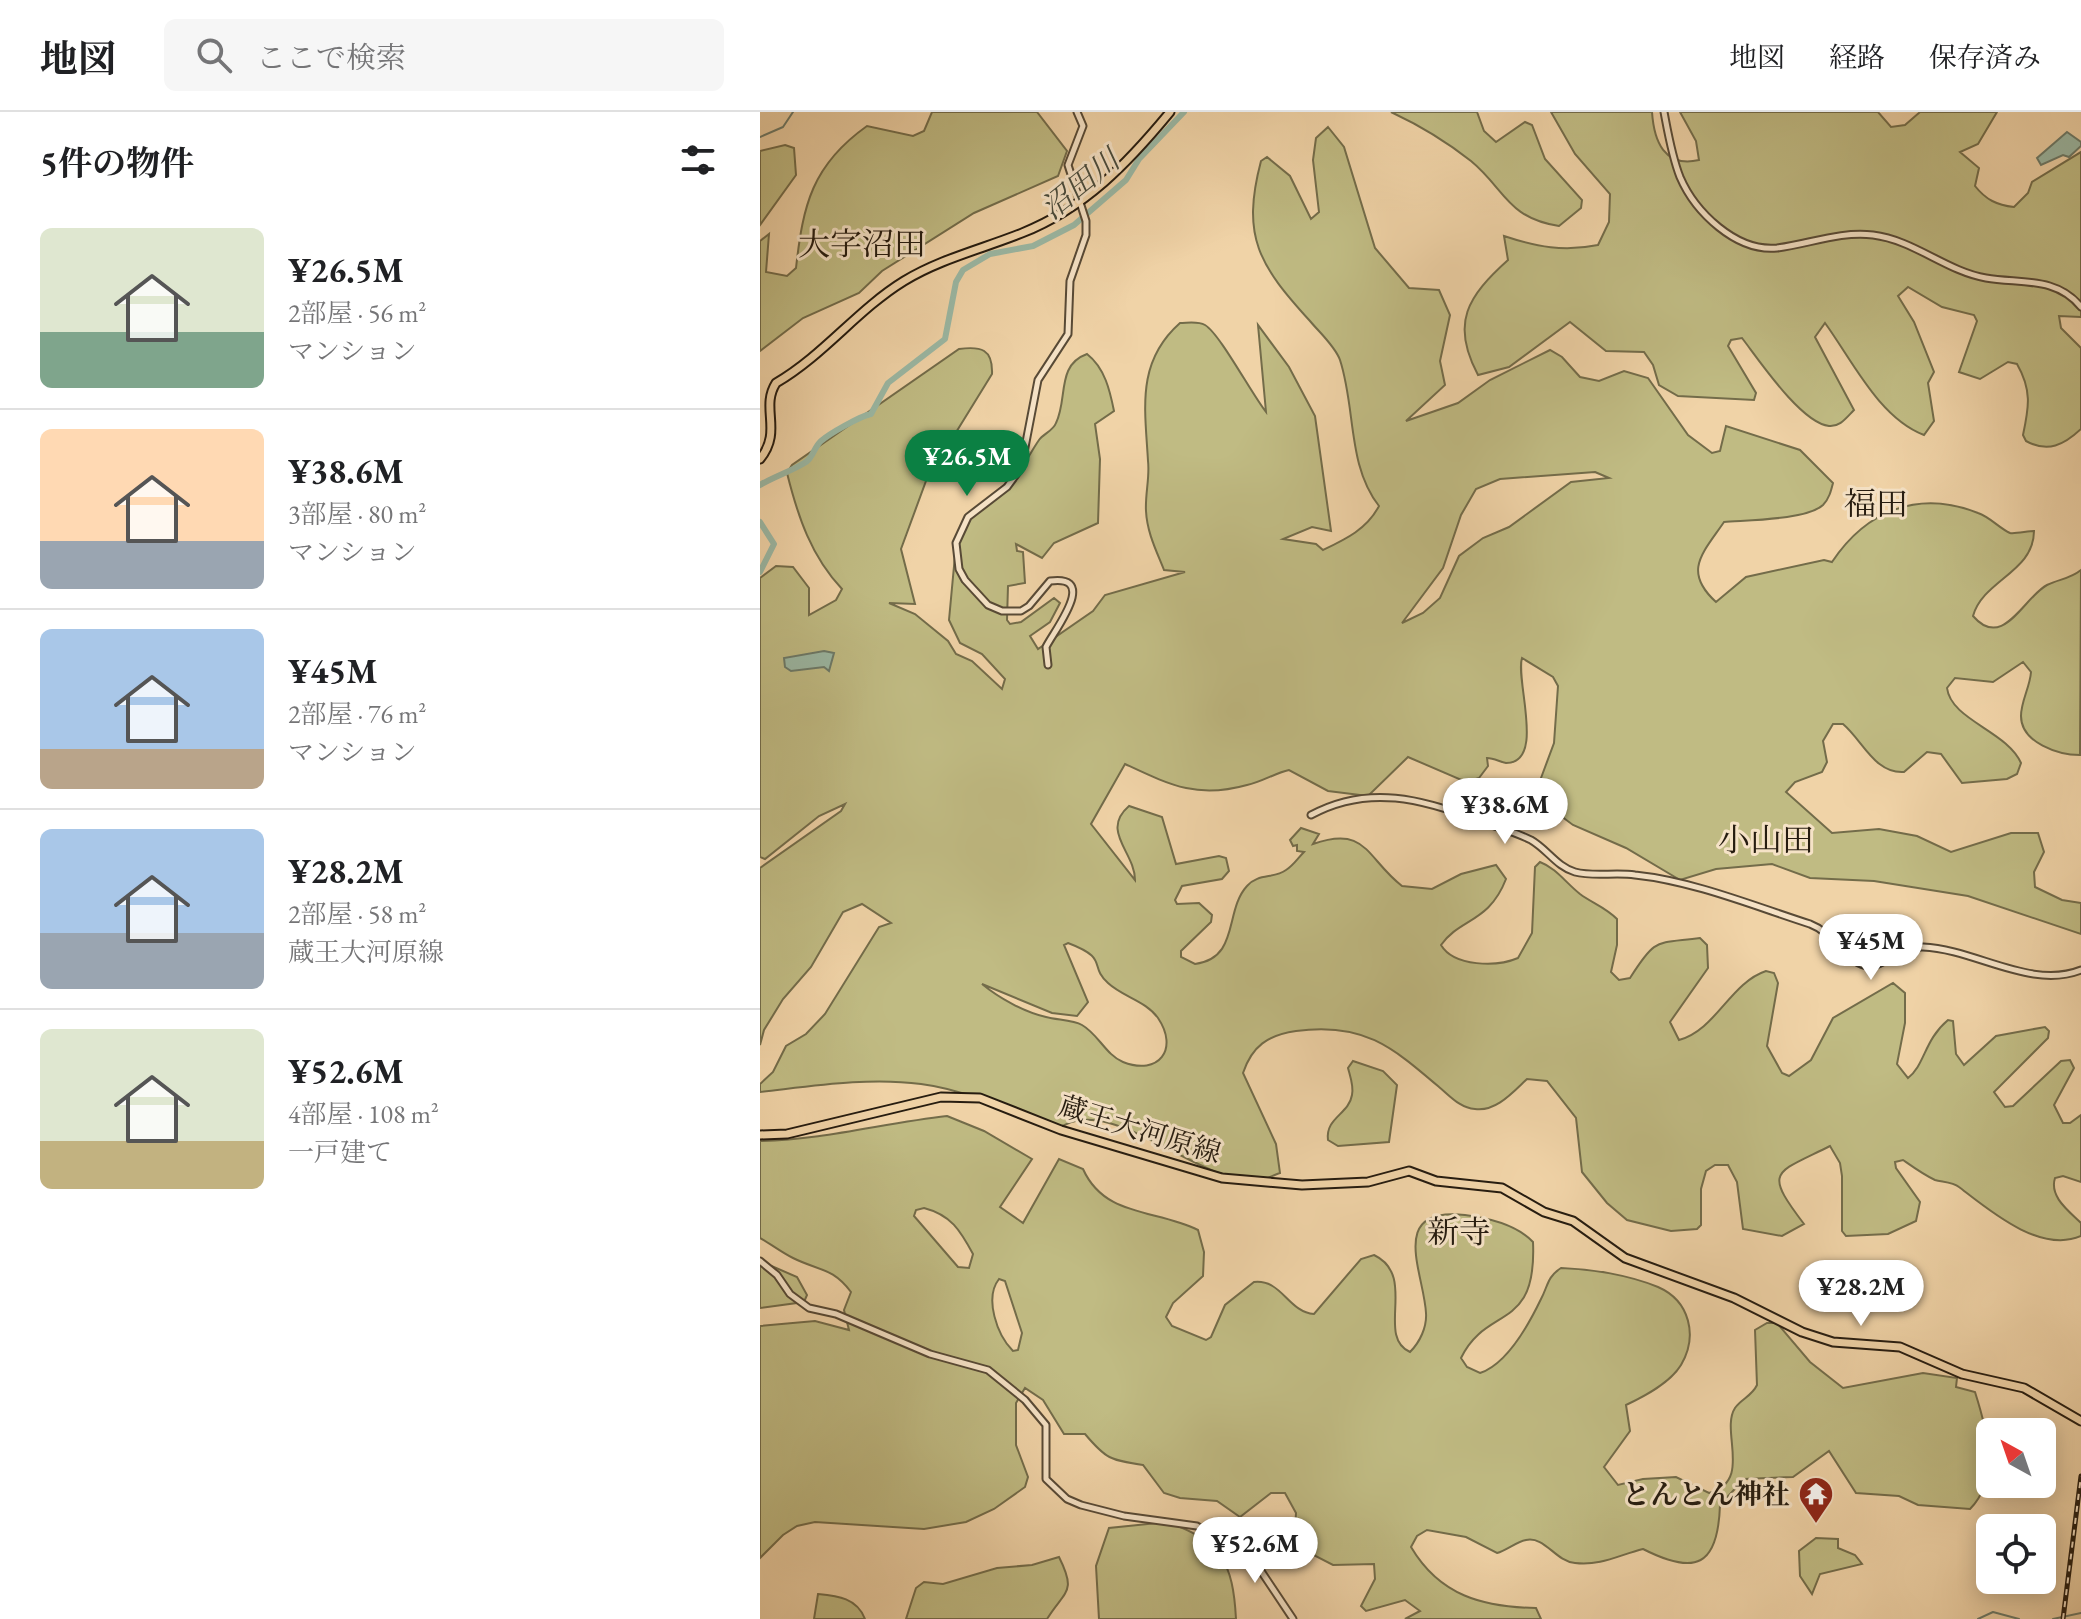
<!DOCTYPE html>
<html lang="ja">
<head>
<meta charset="utf-8">
<style>
	:root { --surface:#fff; --page:#f6f6f6; --text:#202124; --muted:#757577; --line:#e0e0e0; --accent:#0b8043 }
	body { margin:0; font-family:"EB Garamond","Noto Serif JP",serif; background:var(--page); color:var(--text); height:100vh; display:flex; flex-direction:column; font-size:30px; white-space:nowrap }
	* { box-sizing:border-box; margin:0 }
	p { font-size:26px; color:var(--muted) }
	.icon { flex:none; width:44px; height:44px; fill:none; stroke:currentColor; stroke-width:2; stroke-linecap:round; stroke-linejoin:round }
	.map { position:relative; flex:1; overflow:hidden }
	.details { display:flex; flex-direction:column; background:var(--surface); width:760px }
	.details>* { flex:none }
	.needle { width:52px; rotate:320deg }
	.controls { position:absolute; left:1216px; top:1306px; display:grid; gap:16px }
	.controls a { display:grid; place-items:center; width:80px; height:80px; border-radius:12px; background:var(--surface); box-shadow:0 4px 20px #0003; font-size:40px }
	.price { position:absolute; translate:-50% -68px; padding:0 18px; border-radius:28px; background:#fff; color:#222; font-size:26px; line-height:52px; filter:drop-shadow(0 2px 4px #0008) }
	.price::after { content:''; position:absolute; left:50%; top:48px; width:24px; height:18px; margin-left:-12px; background:inherit; clip-path:polygon(0 0,100% 0,50% 100%) }
	.price.current { background:var(--accent); color:#fff }
	ul { padding:0; list-style:none }
	li { display:flex; align-items:center; gap:24px; height:200px; padding:0 40px }
	li+li { border-top:2px solid var(--line) }
	li span { display:grid; place-items:center; flex:none; width:224px; height:160px; border-radius:12px; color:#555 }
	li>.icon { margin-inline-start:auto }
	span .icon { width:96px; height:96px; fill:#fffc; stroke-width:1 }
	li b { font-size:34px }
	h2 { display:flex; justify-content:space-between; align-items:center; height:96px; padding:0 40px; font-size:34px }
	header { display:flex; align-items:center; gap:48px; box-sizing:border-box; height:112px; padding:0 40px; background:var(--surface); border-bottom:2px solid var(--line) }
	header strong { font-size:38px }
	nav { display:flex; gap:44px; margin-inline-start:auto; font-size:28px }
	.search { width:560px; height:72px; background:var(--page); display:flex; align-items:center; gap:20px; box-sizing:border-box; padding:0 28px; border-radius:12px; color:var(--muted); font-size:30px }
	main { display:flex; flex:1; min-height:0 }
	.map>svg:first-child { display:block }
</style>
</head>
<body>
<header>
<strong>地図</strong>
<div class="search"><svg class="icon" aria-label="search" viewBox="0 0 24 24"><circle cx="10" cy="10" r="6"/><path d="M15 15l6 6"/></svg>ここで検索</div>
<nav><a>地図</a><a>経路</a><a>保存済み</a></nav>
</header>
<main>
<section class="details">
<h2>5件の物件<svg class="icon" aria-label="filters" viewBox="0 0 24 24"><path d="M4 7h16M4 17h16"/><circle cx="9" cy="7" r="2"/><circle cx="15" cy="17" r="2"/></svg></h2>
<ul>
<li><span style="background:linear-gradient(#dfe7d0 65%,#7fa58c 0)"><svg class="icon" aria-label="home" viewBox="0 0 24 24"><path d="M3 11l9-7 9 7M6 9v11h12V9"/></svg></span><div><b>¥26.5M</b><p>2部屋 · 56 m²</p><p>マンション</p></div></li>
<li><span style="background:linear-gradient(#ffd9b3 70%,#9aa5b1 0)"><svg class="icon" aria-label="home" viewBox="0 0 24 24"><path d="M3 11l9-7 9 7M6 9v11h12V9"/></svg></span><div><b>¥38.6M</b><p>3部屋 · 80 m²</p><p>マンション</p></div></li>
<li><span style="background:linear-gradient(#a9c7e8 75%,#b9a48a 0)"><svg class="icon" aria-label="home" viewBox="0 0 24 24"><path d="M3 11l9-7 9 7M6 9v11h12V9"/></svg></span><div><b>¥45M</b><p>2部屋 · 76 m²</p><p>マンション</p></div></li>
<li><span style="background:linear-gradient(#a9c7e8 65%,#9aa5b1 0)"><svg class="icon" aria-label="home" viewBox="0 0 24 24"><path d="M3 11l9-7 9 7M6 9v11h12V9"/></svg></span><div><b>¥28.2M</b><p>2部屋 · 58 m²</p><p>蔵王大河原線</p></div></li>
<li><span style="background:linear-gradient(#dfe7d0 70%,#c2b280 0)"><svg class="icon" aria-label="home" viewBox="0 0 24 24"><path d="M3 11l9-7 9 7M6 9v11h12V9"/></svg></span><div><b>¥52.6M</b><p>4部屋 · 108 m²</p><p>一戸建て</p></div></li>
</ul>
</section>
<div class="map">
<svg width="1321" height="1507" viewBox="0 0 1321 1507">
	<rect width="100%" height="100%" fill="#f0d3a7"/>
	<filter id="stains"><feTurbulence type="fractalNoise" baseFrequency=".0025" numOctaves="4"/><feColorMatrix values="0 0 0 0 .2 0 0 0 0 .09 0 0 0 0 .02 0 0 0 .5 -.17"/></filter>
	<radialGradient id="worn" r=".72"><stop offset=".6" stop-color="#630" stop-opacity="0"/><stop offset="1" stop-color="#630" stop-opacity=".3"/></radialGradient>
	<g fill="#c0bb83" stroke="#736c4a" stroke-width="2" fill-rule="evenodd">
		<path d="M172 0H277L307 39 298 64 214 101 122 159 99 181 43 206 0 239V129L9 122 6 160 27 164 36 156C43 93 52 53 107 14L153 24 164 19Z"/>
		<path d="M631 0H717L724 19 736 30 765 10 772 13 785 47 822 88 821 96 799 114C747 106 745 77 711 49 687 30 659 13 631 0Z"/>
		<path d="M791 0H892C894 29 904 56 939 48L936 29 920 0H1118L1131 15 1145 13 1160 0H1237L1218 32 1200 40 1219 56 1215 74C1226 88 1237 93 1254 95L1268 81 1272 70 1321 40V205L1299 204 1301 216 1321 236V317C1304 333 1288 341 1266 329L1263 323C1269 295 1272 278 1257 252L1248 250 1220 267 1199 260 1217 209 1214 203 1182 195 1148 175 1138 184 1154 210 1174 260 1168 271 1174 309 1164 323C1119 306 1092 248 1065 211L1055 225 1094 298C1086 306 1080 315 1069 314 1041 311 999 248 982 226L971 228 968 234 996 281 994 288 918 284 899 273 893 253 884 240 846 239 810 210 749 255 718 263C690 211 708 184 748 148L744 124C777 135 804 140 838 133L849 110 850 82 815 42Z"/>
		<path d="M568 15 584 35 615 136 649 176 679 178 690 203 680 249 685 273 646 309 698 291 730 268 790 238 802 245 820 265 839 269 864 259 888 266 928 323 952 341 960 339 966 314 1040 338 1073 371C1071 379 1069 387 1063 393 1047 408 986 408 964 410 943 441 922 459 956 490L986 465 1064 448 1072 450C1106 399 1158 377 1218 401 1230 405 1239 416 1250 421 1255 422 1268 419 1274 419 1274 460 1223 468 1213 504 1243 539 1264 485 1287 473 1299 467 1310 467 1321 458L1320 643C1299 643 1261 631 1261 604 1261 589 1270 575 1271 560L1263 550 1233 570 1195 566 1187 576C1191 608 1247 619 1261 651L1257 662 1247 667 1202 671 1181 642 1167 640 1144 660C1115 662 1103 629 1083 612H1073L1063 629 1067 650 1062 660 1035 670 1026 680 1072 721 1119 717 1157 724 1191 740 1251 721H1278L1284 740 1274 760 1275 775 1302 788 1321 791V822L1208 784 1114 769 1050 766 1012 752 956 757 920 768 866 736 813 713 793 698 783 680 781 666 794 631 798 574 793 565 762 546C755 568 786 651 746 651 740 650 734 646 727 646L728 654 719 666 706 670 648 645 608 684 568 679 529 658C515 661 502 670 487 673 437 687 410 673 365 652L331 712 375 768C375 740 340 719 369 694L402 705 416 752 459 744 466 746 469 759 462 767 422 774 415 788 417 792 439 791 452 803 451 810 421 839V845L435 852C480 846 464 799 487 774 498 761 514 767 526 758 533 754 538 746 544 740L537 739V733L533 734 530 728 541 716 559 722 553 732C607 713 606 746 642 774L672 777 701 762 736 753 746 767C729 811 700 806 681 833 694 855 737 855 758 846L772 821 775 755 780 750C796 756 806 771 820 782 832 791 845 795 857 807V833L851 860 859 868 870 866C896 825 895 832 940 826L947 833 948 856 910 910 919 928C956 918 970 871 1006 859L1014 861 1018 871 1007 934 1022 961 1029 964 1051 948 1073 906 1133 871 1145 881V911L1137 952 1148 966C1165 953 1164 928 1188 908L1193 909 1196 942 1204 953 1236 924 1285 915 1289 919 1288 926 1234 980 1245 995 1253 994 1301 949 1310 948 1314 956 1294 993 1303 1011H1310L1321 1003V1070L1303 1064 1295 1066C1289 1085 1309 1099 1321 1111V1124C1280 1142 1229 1098 1199 1075 1193 1070 1182 1070 1175 1068 1164 1063 1153 1055 1143 1048L1135 1050 1136 1056 1160 1090 1156 1109 1128 1122 1086 1124 1082 1119V1064L1080 1051 1070 1034C1014 1062 1003 1058 1044 1112L1022 1124 983 1117 977 1070 968 1053H955L946 1059 941 1077V1113L937 1117 911 1119 867 1108 847 1091 822 1060 816 1006 787 969 767 967C753 980 736 1000 715 997 700 996 690 984 679 975 631 934 603 910 536 919 508 923 492 934 483 961L516 1032 520 1061C513 1063 504 1069 497 1069 438 1072 346 977 297 1018 254 1001 208 978 161 972 108 965 53 974 0 980V972L13 960 26 934 46 922 65 902 119 815 131 811 102 792 83 800 51 855 23 887 4 918 0 933V756L81 699 85 692 59 704 5 747 0 745V466L16 454 33 455 49 476V503L76 488 82 477C51 444 38 405 27 361L32 353 199 237C221 234 233 237 232 262L166 369 141 437 155 492 129 491 155 502 188 529 196 542 212 549 242 577 245 567 222 542 200 531 189 508 197 422C209 398 235 384 254 364 265 353 270 341 279 328 283 322 293 319 296 311 308 287 296 253 327 242 345 256 350 279 354 299L335 312 340 347 338 411 294 431 282 446 256 432 257 439 263 440 265 471 248 474 247 508 250 512 261 510 294 486 300 491 290 510 270 524 278 537 333 499 345 483 425 460 404 458C396 438 387 420 386 399 385 382 390 365 388 349 385 296 376 250 420 211 428 211 438 209 445 213 460 222 491 281 506 300L498 213 529 255 555 304 571 419 552 415 523 427 556 432 563 438C586 427 607 417 619 394 587 353 596 297 580 248 575 234 559 220 550 209 499 153 481 125 501 49L507 45 530 64 551 107 559 100 553 48 556 26ZM835 360 849 366 811 370 749 415 723 426 699 444 680 486 663 501 642 511 683 456 701 403 716 377 740 367ZM308 831C350 847 328 853 348 871 363 885 386 889 398 906 419 937 399 964 363 950 346 943 338 922 322 913 313 908 297 908 286 905 264 900 239 886 222 872L292 901 317 904 328 890 304 833Z"/>
		<polygon points="25,33 34,36 36,63 0,113 0,39"/>
		<path d="M593 949 623 959 637 973 629 1030 578 1034 568 1028C565 1006 589 1002 592 983 594 974 590 964 588 956Z"/>
		<path d="M187 1004 224 1019 272 1047 240 1095 263 1111 299 1047 323 1057C345 1106 397 1097 438 1118L444 1140 443 1164 413 1191 406 1205 412 1214 446 1228 451 1225 465 1193 494 1170C522 1167 528 1200 554 1202L601 1147 614 1143C658 1164 615 1224 650 1240 660 1230 667 1215 666 1201 664 1161 627 1094 705 1103 729 1106 756 1112 773 1130 777 1221 727 1192 701 1246L707 1255 720 1261C747 1252 769 1212 781 1187 788 1174 787 1165 801 1156 832 1157 869 1163 898 1175 930 1189 938 1224 921 1253 910 1271 885 1284 866 1293L870 1319 844 1355 858 1373 883 1367 916 1365 949 1381C993 1369 960 1319 975 1296 981 1287 992 1284 997 1273L995 1218 1007 1211H1017L1050 1250 1083 1276 1163 1261 1197 1266 1196 1275 1215 1280C1227 1318 1241 1365 1210 1397L1158 1393 1139 1384 1096 1381 1069 1339 1033 1365 984 1367 960 1393C958 1454 936 1464 883 1437 859 1443 841 1454 815 1451 795 1449 785 1424 766 1428 756 1430 747 1438 737 1441L706 1425 667 1418 657 1424 651 1435C680 1484 723 1495 776 1496L781 1507H645L660 1499 645 1488 606 1499 601 1494 615 1467 614 1452 573 1453 534 1433 536 1401 525 1381H511L480 1405 457 1389 420 1386 404 1381 383 1353C350 1348 346 1347 325 1322H304L283 1288 265 1276 256 1291V1333L268 1365 265 1375 234 1397 206 1410 164 1417 55 1410 37 1414 23 1423 0 1446V1214L55 1209 89 1218 84 1198 91 1180C72 1155 59 1159 33 1146 21 1140 11 1132 0 1126V1029C64 1028 124 1011 187 1004ZM164 1096C191 1103 200 1118 213 1142L209 1156 198 1155 154 1104 156 1098ZM239 1167 245 1169 262 1221 258 1238 253 1239C237 1223 224 1186 239 1167Z"/>
		<polygon points="0,1149 37,1165 47,1183 44,1190 0,1196"/>
		<path d="M407 1410C461 1429 473 1450 476 1507H339L336 1454 349 1416Z"/>
		<polygon points="1056,1426 1078,1427 1078,1436 1095,1443 1102,1452 1060,1462 1052,1482 1040,1464 1039,1439"/>
		<path d="M299 1445C317 1481 305 1478 287 1507H146L156 1476 164 1470 183 1472 237 1456 272 1453Z"/>
		<path d="M58 1482C78 1484 97 1486 105 1507H54Z"/>
	</g>
	<g fill="#9bb8a4" stroke="#6c7a69" stroke-width="2">
		<polygon points="1307,20 1321,30 1321,34 1309,45 1303,43 1281,53 1277,46"/>
		<polygon points="64,539 74,541 69,559 64,555 31,559 25,555 24,546"/>
	</g>
	<g fill="none" stroke-linecap="round" stroke-linejoin="round">
		<g stroke="#6c7a69" stroke-width="2">
			<polyline points="0,25 23,15 33,0"/>
			<polyline points="1218,1507 1233,1500 1259,1507"/>
			<polyline points="1293,1507 1321,1501"/>
		</g>
		<g stroke="#9bb8a4" stroke-width="6">
			<path d="M0 373C15 364 32 359 46 350 54 344 54 335 61 329 69 322 100 304 111 302L128 271 185 227 196 170 203 158 230 142 273 134 314 113 366 68 379 47 424 0"/>
			<polyline points="0,410 14,432 0,460"/>
		</g>
		<defs>
			<g id="minor">
				<path d="M904 0C908 21 912 45 920 65 935 100 976 140 1017 136 1049 132 1080 119 1113 123 1154 128 1186 159 1226 166 1260 172 1296 164 1321 195"/>
				<path d="M288 553 286 535C293 520 340 462 290 469L269 494 261 499H242L228 493 205 468 199 457 196 431 208 405 247 375 261 356 278 268 308 222 310 169 326 123V109L308 53 323 14 317 0"/>
				<path d="M551 703C608 672 663 687 720 709 737 715 755 720 771 728 787 737 797 755 815 760 834 765 855 760 875 763 933 769 994 794 1050 812 1074 821 1082 848 1107 854 1120 857 1142 834 1163 835 1215 837 1271 878 1321 858"/>
				<polyline points="0,1149 17,1163 30,1182 49,1196 76,1202 170,1242 228,1258 265,1288 286,1313 286,1367 307,1387 321,1393 364,1404 437,1414 497,1453 533,1507"/>
			</g>
			<g id="major">
				<path d="M0 347C23 319 0 296 16 271 64 243 97 198 144 169 180 147 222 137 262 121 325 96 368 51 410 0"/>
				<polyline points="0,1023 27,1022 181,985 220,986 301,1018 462,1066 542,1073 608,1070 649,1059 676,1069 742,1076 784,1100 813,1109 865,1146 974,1186 1042,1220 1073,1230 1140,1235 1202,1262 1264,1276 1321,1309"/>
			</g>
		</defs>
		<use href="#minor" stroke="#584a36" stroke-width="9"/>
		<use href="#major" stroke="#261c10" stroke-width="11"/>
		<use href="#minor" stroke="#f5e2c6" stroke-width="5"/>
		<use href="#major" stroke="#f0d3a7" stroke-width="7"/>
		<defs>
			<polyline id="rail" points="1303,1507 1321,1364"/>
		</defs>
		<use href="#rail" stroke="#261c10" stroke-width="5"/>
		<use href="#rail" stroke="#f5e2c6" stroke-width="2" stroke-dasharray="6" stroke-linecap="butt"/>
	</g>
	<defs>
		<symbol id="temple-pin" viewBox="-11 -11 22 30"><path d="M0 17L-7.5 6A9.5 9.5 0 1 1 7.5 6Z" fill="#8f2418" stroke="#f5e2c6"/><path d="M0-6L5-2H3V0L6.5 2.5H4V6H1.5V3h-3V6H-4V2.5H-6.5L-3 0V-2H-5Z" fill="#fff"/></symbol>
	</defs>
	<g fill-rule="evenodd">
		<use href="#temple-pin" x="1036" y="1362" width="40" height="54"/>
	</g>
	<g text-anchor="middle" dominant-baseline="central" stroke-width="6" stroke-linejoin="round" paint-order="stroke">
		<g font-size="28" fill="#261c10" stroke="#f5e2c6">
			<text transform="translate(380 1017) rotate(17)">蔵王大河原線</text>
		</g>
		<g font-size="28" font-weight="bold" fill="#261c10" stroke="#f5e2c6" text-anchor="end">
			<text x="1030" y="1382">とんとん神社</text>
		</g>
		<g font-size="30" font-style="italic" fill="#494b3c" stroke="#f5e2c6">
			<text transform="translate(320 72) rotate(-39)">沼田川</text>
		</g>
		<g font-size="32" fill="#261c10" stroke="#f5e2c6">
			<text x="102" y="132">大字沼田</text>
			<text x="1116" y="392">福田</text>
			<text x="1006" y="728">小山田</text>
			<text x="699" y="1120">新寺</text>
		</g>
	</g>
	<rect width="100%" height="100%" filter="url(#stains)"/>
	<rect width="100%" height="100%" fill="url(#worn)"/>
</svg>
<div class="controls">
<a><svg class="needle" viewBox="-14 -14 28 28"><path d="M0-13l5 13h-10z" fill="#e53935"/><path d="M0 13l5-13h-10z" fill="#757577"/></svg></a>
<a><svg class="icon" aria-label="locate" viewBox="0 0 24 24"><circle cx="12" cy="12" r="6"/><path d="M12 2v4M12 18v4M2 12h4M18 12h4"/></svg></a>
</div>
<b class="price current" style="left:207px;top:386px">¥26.5M</b>
<b class="price" style="left:745px;top:734px">¥38.6M</b>
<b class="price" style="left:1111px;top:870px">¥45M</b>
<b class="price" style="left:1101px;top:1216px">¥28.2M</b>
<b class="price" style="left:495px;top:1473px">¥52.6M</b>
</div>
</main>
</body>
</html>
